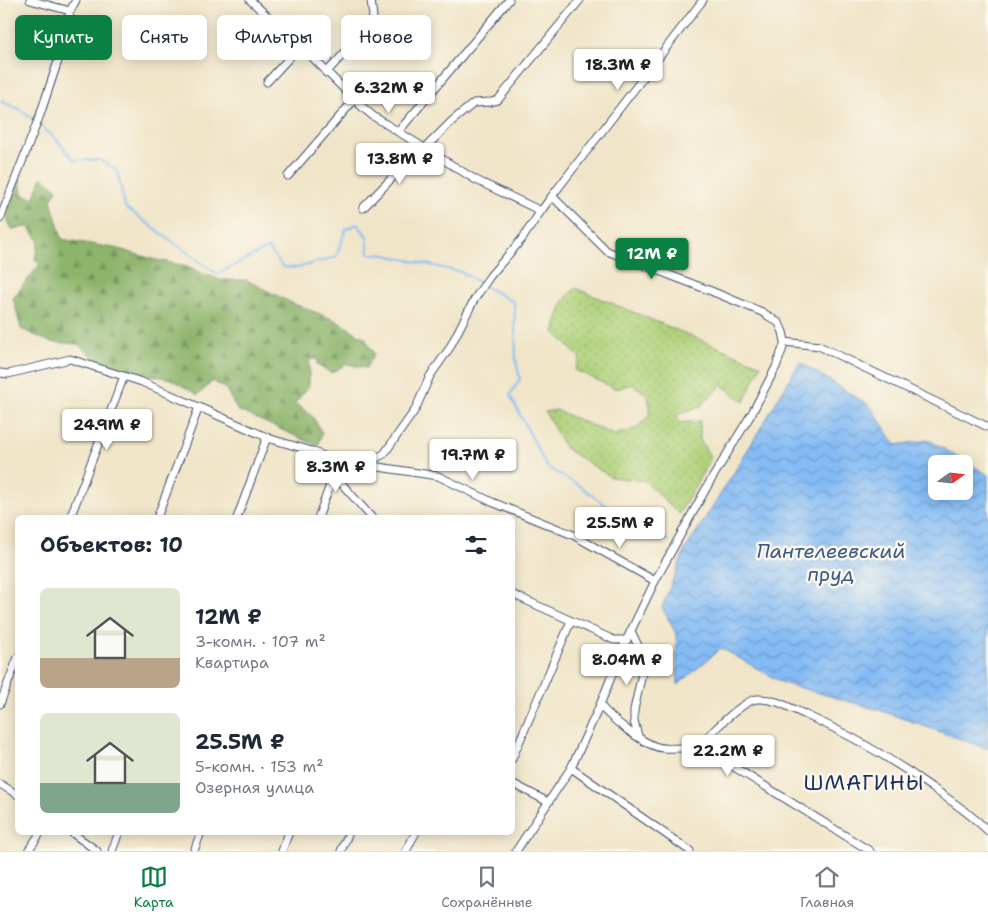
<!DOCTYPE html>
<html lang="ru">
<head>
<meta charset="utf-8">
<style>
	:root { --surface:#fff; --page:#f6f6f7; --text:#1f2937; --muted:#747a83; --line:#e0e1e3; --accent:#0b8043 }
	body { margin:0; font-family:"Shantell Sans",sans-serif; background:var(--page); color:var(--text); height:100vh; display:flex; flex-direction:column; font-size:19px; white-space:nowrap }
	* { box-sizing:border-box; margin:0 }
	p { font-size:16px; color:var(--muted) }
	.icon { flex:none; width:28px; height:28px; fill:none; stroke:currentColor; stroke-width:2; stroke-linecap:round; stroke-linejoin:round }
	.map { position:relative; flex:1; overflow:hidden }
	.sheet { position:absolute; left:15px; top:515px; width:500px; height:320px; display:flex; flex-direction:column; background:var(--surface); border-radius:8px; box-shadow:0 2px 12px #0003 }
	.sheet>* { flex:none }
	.hud { position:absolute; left:15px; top:15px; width:500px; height:45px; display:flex; gap:10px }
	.needle { width:32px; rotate:75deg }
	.fabs { position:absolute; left:928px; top:455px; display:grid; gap:10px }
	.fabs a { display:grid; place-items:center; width:45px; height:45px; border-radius:8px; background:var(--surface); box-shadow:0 2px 12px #0003; font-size:25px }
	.price { position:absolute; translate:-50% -42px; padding:0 11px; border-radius:5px; background:#fff; color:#222; font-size:16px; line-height:32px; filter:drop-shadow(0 1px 2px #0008) }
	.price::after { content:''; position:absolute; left:50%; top:30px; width:15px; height:11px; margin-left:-8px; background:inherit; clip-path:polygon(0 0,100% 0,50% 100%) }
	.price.selected { background:var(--accent); color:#fff }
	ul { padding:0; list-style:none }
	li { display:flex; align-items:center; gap:15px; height:125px; padding:0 25px }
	li span { display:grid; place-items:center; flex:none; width:140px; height:100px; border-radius:8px; color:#555 }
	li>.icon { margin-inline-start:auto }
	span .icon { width:60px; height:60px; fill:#fffc; stroke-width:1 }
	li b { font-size:21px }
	h2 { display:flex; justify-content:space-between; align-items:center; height:60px; padding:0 25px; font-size:21px }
	.chip { padding:0 18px; border-radius:8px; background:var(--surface); box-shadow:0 2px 12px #0003; font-size:18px; line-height:45px }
	.chip.selected { background:var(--accent); color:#fff }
	.tabs { display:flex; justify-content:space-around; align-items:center; height:70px; border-top:1px solid var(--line); background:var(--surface); font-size:14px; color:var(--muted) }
	.tabs a { display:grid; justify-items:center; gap:2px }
	.tabs .selected { color:var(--accent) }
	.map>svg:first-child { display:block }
</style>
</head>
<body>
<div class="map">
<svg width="988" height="851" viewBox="0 0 988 851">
	<defs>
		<pattern id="grass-dots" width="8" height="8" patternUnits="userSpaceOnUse" patternTransform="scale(1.25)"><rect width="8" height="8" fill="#b0d27b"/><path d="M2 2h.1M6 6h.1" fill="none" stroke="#97b56d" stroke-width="1.8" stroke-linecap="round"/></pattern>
		<pattern id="forest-firs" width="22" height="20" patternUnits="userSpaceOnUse" patternTransform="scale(1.25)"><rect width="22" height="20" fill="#8cb46b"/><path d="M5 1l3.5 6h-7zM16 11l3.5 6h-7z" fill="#72935b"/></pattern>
		<pattern id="water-waves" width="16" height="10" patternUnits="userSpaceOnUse" patternTransform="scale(1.25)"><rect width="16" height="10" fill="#84bbf4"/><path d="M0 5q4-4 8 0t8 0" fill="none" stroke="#6b98c9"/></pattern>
	</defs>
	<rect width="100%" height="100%" fill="#fbf7ec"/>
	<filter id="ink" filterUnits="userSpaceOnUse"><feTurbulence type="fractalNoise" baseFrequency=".02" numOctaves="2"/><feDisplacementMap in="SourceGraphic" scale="10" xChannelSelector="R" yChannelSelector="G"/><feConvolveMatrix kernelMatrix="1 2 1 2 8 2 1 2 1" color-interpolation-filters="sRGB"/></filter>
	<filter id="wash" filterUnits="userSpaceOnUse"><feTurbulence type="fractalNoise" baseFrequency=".0096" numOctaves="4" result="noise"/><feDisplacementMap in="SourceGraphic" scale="20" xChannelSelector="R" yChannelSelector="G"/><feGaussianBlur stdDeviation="1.12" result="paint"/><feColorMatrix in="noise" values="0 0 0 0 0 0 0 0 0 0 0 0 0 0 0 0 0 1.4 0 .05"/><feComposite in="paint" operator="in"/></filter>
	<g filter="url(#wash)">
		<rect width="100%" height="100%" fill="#f0e5c8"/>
		<polygon fill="url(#grass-dots)" stroke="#66806c" points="575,288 761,365 744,402 722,385 701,406 677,415 679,423 700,421 700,440 711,458 679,514 645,481 611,477 566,449 545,412 556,410 614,435 637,428 650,414 648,395 632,384 616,389 575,370 580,358 554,332 563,302"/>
		<polygon fill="url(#forest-firs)" stroke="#547264" points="42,177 57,189 51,200 62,239 119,249 152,259 182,265 220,280 246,280 294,304 333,319 365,338 374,354 366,368 347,364 331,373 317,365 317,358 309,360 309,386 295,403 313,417 322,433 318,446 237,410 226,389 213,381 198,395 171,379 102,365 78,344 50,342 21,329 13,298 40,264 35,260 39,240 28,227 12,229 4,213 20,178 22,194 34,198"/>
		<path fill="url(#water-waves)" stroke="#5075a9" fill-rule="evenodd" d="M800 362 870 406 896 445 929 440 988 475V749L879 710 783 683 721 648 678 685 676 634 662 607 685 550 732 476ZM936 464H964V491H936Z"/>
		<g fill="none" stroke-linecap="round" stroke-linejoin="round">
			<g stroke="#84bbf4" stroke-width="2">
				<polyline points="0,101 21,110 35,121"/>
				<polyline points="39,124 57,140 74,160 100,160 117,170 125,207 217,274 268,248 283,267 297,268 336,257 346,229 357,224 367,236 369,254 381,254 461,272 482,284"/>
				<polyline points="486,287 514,302 516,360 520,379 510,395 547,467 580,486 611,509 630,516 669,541"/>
			</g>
		</g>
	</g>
	<g filter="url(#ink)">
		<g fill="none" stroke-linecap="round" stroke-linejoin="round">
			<defs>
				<g id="street">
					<polyline points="30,0 70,11"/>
					<polyline points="250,0 309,54 360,105 373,116 476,180 541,211 552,196 703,0"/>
					<polyline points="326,73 369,26 373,17 371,0"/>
					<polyline points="267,82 300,46"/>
					<polyline points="398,132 509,0"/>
					<polyline points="424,149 452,121 474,103 491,102 498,100 580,0"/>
					<polyline points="288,176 354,100"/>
					<polyline points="363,208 422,147"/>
					<polyline points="0,219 40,115 62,49 70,11 76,0"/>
					<polyline points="785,342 819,346 988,427"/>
					<polyline points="0,373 8,374 70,359 142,382 271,439 312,451 323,456 339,461 438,476 492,502 573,535 655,581"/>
					<polyline points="323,456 327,467 372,518"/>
					<polyline points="362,465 384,454 415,410 430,376 449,349 474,300 490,276 522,239 541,211"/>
					<polyline points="70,518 124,376"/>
					<polyline points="157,518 199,407"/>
					<polyline points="237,518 267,437"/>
					<polyline points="318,518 334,474"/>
					<polyline points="512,594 614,640 627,640"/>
					<polyline points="631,631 642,654 644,664 634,710 634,721 638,736"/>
					<polyline points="0,704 18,657"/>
					<path d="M600 705C610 718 646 747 663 748 678 750 694 744 708 751L870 851"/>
					<path d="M700 747C706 736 744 700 757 699 775 698 790 708 806 715 851 735 892 759 931 787 952 801 971 814 988 831"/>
					<polyline points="512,759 571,621"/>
					<polyline points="571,768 690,851"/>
					<polyline points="512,783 548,802"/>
					<polyline points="0,784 18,795"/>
					<polyline points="71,832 97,851"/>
					<polyline points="28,851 41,832"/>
					<polyline points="112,851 119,832"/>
					<polyline points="194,851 201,832"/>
					<polyline points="282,851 289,832"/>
					<polyline points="341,851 349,832"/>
					<polyline points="406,851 416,832"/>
					<polyline points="516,851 571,768 600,705 624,645 655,581 708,485 752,413 776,367 785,342 783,332 779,323 762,312 711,291 607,251 552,196"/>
				</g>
			</defs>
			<use href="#street" stroke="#3b4a6e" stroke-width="9"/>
			<use href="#street" stroke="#fff" stroke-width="7"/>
		</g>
	</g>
	<g text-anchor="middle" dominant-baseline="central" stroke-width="5" stroke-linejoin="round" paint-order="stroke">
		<g font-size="20" font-style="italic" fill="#3a598b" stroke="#fbf7ec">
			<text x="831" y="551">Пантелеевский<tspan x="831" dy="23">пруд</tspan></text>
		</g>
		<g font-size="21" letter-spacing="1" fill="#1b2f5e" stroke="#fbf7ec">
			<text x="864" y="783">ШМАГИНЫ</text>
		</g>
	</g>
</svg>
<div class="fabs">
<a><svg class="needle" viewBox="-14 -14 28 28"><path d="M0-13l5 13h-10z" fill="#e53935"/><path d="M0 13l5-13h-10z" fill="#747a83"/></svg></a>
</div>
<b class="price" style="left:618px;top:91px">18.3M ₽</b>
<b class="price" style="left:389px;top:114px">6.32M ₽</b>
<b class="price" style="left:400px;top:185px">13.8M ₽</b>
<b class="price selected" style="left:652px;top:280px">12M ₽</b>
<b class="price" style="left:107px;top:451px">24.9M ₽</b>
<b class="price" style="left:473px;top:481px">19.7M ₽</b>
<b class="price" style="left:336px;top:493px">8.3M ₽</b>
<b class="price" style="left:620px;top:549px">25.5M ₽</b>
<b class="price" style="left:627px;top:686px">8.04M ₽</b>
<b class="price" style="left:728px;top:777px">22.2M ₽</b>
<div class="hud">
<a class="chip selected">Купить</a>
<a class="chip">Снять</a>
<a class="chip">Фильтры</a>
<a class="chip">Новое</a>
</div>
<section class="sheet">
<h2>Объектов: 10<svg class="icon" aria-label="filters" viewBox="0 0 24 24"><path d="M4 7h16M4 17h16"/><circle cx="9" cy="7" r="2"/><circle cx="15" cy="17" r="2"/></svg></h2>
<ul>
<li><span style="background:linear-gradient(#dfe7d0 70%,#b9a48a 0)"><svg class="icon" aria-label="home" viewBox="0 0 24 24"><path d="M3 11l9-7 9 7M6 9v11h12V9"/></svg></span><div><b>12M ₽</b><p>3-комн. · 107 m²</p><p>Квартира</p></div></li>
<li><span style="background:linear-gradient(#dfe7d0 70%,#7fa58c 0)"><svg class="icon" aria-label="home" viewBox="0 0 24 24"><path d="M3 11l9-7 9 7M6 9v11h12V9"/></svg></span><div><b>25.5M ₽</b><p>5-комн. · 153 m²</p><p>Озерная улица</p></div></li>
</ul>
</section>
</div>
<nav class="tabs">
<a class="selected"><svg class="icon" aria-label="map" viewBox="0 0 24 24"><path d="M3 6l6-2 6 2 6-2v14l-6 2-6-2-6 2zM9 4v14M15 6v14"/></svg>Карта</a>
<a><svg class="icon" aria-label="saved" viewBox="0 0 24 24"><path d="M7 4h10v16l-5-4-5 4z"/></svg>Сохранённые</a>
<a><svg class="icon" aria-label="home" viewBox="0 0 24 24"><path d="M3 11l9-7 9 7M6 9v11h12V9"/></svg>Главная</a>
</nav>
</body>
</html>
